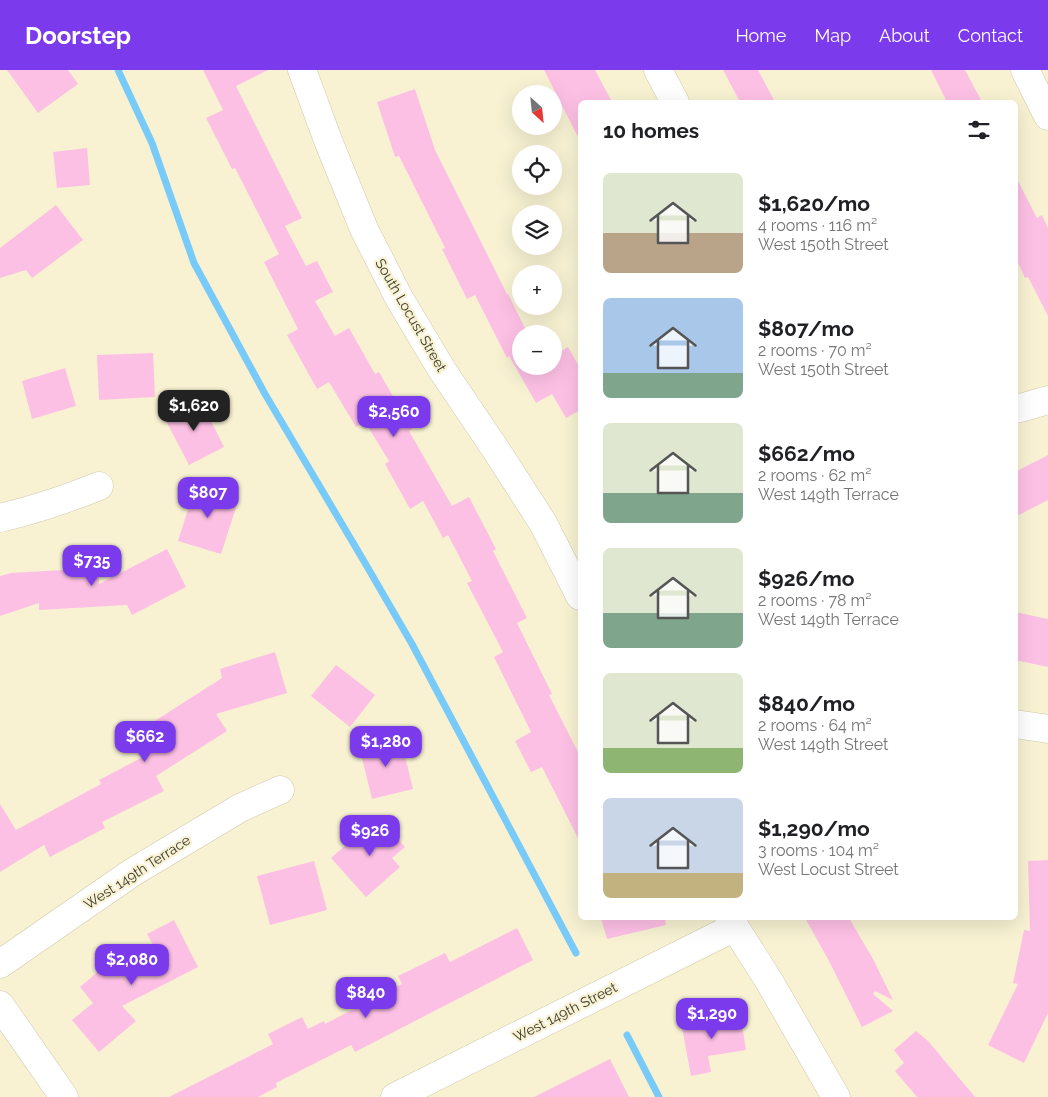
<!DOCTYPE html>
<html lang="en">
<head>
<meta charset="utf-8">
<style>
	:root { --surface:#fff; --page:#f2f2f2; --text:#202124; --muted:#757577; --accent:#7c3aed }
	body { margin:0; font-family:Raleway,sans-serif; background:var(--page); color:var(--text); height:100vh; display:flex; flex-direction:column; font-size:19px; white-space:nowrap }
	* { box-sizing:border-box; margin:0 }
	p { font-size:16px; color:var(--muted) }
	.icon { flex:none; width:28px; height:28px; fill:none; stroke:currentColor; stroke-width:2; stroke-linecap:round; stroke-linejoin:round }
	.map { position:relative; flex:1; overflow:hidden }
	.panel { position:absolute; left:578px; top:30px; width:440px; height:820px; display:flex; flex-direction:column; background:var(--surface); border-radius:8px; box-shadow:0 5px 20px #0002 }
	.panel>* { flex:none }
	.needle { width:32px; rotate:153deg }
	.tools { position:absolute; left:512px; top:15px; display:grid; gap:10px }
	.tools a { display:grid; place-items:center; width:50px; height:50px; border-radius:50%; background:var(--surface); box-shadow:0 5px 20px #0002; font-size:25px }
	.price { position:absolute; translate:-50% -42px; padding:0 11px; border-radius:10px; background:var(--accent); color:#fff; font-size:16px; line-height:32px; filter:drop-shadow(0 1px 2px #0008) }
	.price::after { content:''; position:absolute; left:50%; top:30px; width:15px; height:11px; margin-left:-8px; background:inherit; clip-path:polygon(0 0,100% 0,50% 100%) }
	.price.current { background:#222; color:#fff }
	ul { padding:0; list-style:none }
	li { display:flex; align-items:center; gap:15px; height:125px; padding:0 25px }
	li span { display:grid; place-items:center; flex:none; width:140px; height:100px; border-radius:8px; color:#555 }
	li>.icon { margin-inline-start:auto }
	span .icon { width:60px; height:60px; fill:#fffc; stroke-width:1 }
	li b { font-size:21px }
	h2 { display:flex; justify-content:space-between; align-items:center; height:60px; padding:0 25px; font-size:21px }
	header { display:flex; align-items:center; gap:30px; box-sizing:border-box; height:70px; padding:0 25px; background:var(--accent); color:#fff }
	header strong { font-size:24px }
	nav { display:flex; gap:28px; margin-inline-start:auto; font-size:18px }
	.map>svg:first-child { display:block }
</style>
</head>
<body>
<header>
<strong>Doorstep</strong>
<nav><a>Home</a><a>Map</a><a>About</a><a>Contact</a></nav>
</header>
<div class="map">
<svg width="1048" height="1027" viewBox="0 0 1048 1027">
	<rect width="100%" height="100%" fill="#f8f2d3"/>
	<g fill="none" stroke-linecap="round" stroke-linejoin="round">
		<g stroke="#78caf9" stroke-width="7">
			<polyline points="118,0 152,73 194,193 265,324 365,493 412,574 576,883"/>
			<polyline points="627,965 659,1027"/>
		</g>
	</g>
	<g fill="#fdc0e5">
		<polygon points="7,0 68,0 78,14 38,43"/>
		<polygon points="203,0 268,0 236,16 302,148 285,156 306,196 317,191 333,222 315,231 335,266 349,258 375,304 379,302 412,359 409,361 452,436 469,427 496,479 493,481 527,548 517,553 552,624 549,625 580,686 580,772 542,697 531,702 515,671 531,662 494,587 503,582 467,513 472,511 448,465 443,468 423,431 410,439 385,394 389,391 365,352 356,357 329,312 317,319 287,265 298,259 264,192 279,184 235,98 232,99 206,48 223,40"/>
		<polygon points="544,0 595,0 612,32 580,32 580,71"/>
		<polygon points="723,0 758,0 775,32 740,32"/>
		<polygon points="931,0 965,0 982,32 947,32"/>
		<polygon points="415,19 435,80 507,224 508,224 528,264 521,264 521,296 554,296 554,286 568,277 580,298 580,340 566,348 552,324 536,333 509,286 507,288 475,225 467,229 442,179 445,178 399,86 395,87 377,32"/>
		<polygon points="87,78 90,115 57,118 53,82"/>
		<polygon points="1015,105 1037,148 1042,145 1048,158 1048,246 1028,207 1025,208 1015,186"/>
		<polygon points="56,135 83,170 32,208 26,200 0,208 0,178"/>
		<polygon points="153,283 155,327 99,330 97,285"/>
		<polygon points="65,298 76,336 32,349 22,311"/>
		<polygon points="200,329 224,377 189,395 164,347"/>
		<polygon points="1048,385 1048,430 1015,447 1015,402"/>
		<polygon points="196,414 239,428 221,484 178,471"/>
		<polygon points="167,479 186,517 132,545 127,535 39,540 39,533 0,546 0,506 11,503 98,498 99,514"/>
		<polygon points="1015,542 1048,549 1048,597 1015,590"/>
		<polygon points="275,582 287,623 216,644 227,661 156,706 164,721 102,752 105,758 50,787 44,775 0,802 0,734 16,760 101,714 99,710 164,676 150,654 222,608 220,599"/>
		<polygon points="336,595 375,625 350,657 311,626"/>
		<polygon points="400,666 413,719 372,729 359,676"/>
		<polygon points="378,747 405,777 392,788 400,797 366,827 331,788"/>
		<polygon points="1048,790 1048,943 1024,993 988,975 1018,914 1013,913 1024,860 1030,861 1028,791"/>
		<polygon points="314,791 327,840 270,855 257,806"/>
		<polygon points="601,848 665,848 666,855 607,869"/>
		<polygon points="805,848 849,848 873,889 893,930 875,921 873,924 893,941 862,957 829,891"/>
		<polygon points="174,850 198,897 122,936 136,951 99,982 72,950 93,933 80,917 106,895 112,903 156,880 147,864"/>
		<polygon points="517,858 533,890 355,982 351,975 276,1013 277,1017 258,1027 169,1027 273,974 268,964 302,947 308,959 324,951 325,954 402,914 398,906 445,883 450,892"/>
		<polygon points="740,942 746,980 708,986 711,1002 691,1006 681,952"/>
		<polygon points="916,961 928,971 975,1027 917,1027 895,1001 904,993 894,980"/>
		<polygon points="610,989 629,1027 534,1027"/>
	</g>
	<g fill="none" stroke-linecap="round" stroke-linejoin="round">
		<defs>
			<g id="minor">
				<polyline points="302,0 329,73 364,159 399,228 442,300 496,380 543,453 580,526"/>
				<polyline points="658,0 675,32"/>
				<polyline points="1025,0 1048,46"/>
				<polyline points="1015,339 1024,337 1048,330"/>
				<path d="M0 448C34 440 67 429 99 416"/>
				<polyline points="1015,654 1048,659"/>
				<polyline points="729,848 769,911 836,1027"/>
				<polyline points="0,894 133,802 240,738 280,720"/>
				<polyline points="0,935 64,1027"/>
				<polyline points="395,1027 735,857"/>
			</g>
		</defs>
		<use href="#minor" stroke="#cfc9ab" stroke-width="29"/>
		<use href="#minor" stroke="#fff" stroke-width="28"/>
	</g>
	<g text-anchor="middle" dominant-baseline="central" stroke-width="4.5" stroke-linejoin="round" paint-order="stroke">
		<g font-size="14" fill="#38362a" stroke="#f8f2d3">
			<text transform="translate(411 245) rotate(60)">South Locust Street</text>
			<text transform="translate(137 802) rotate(-33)">West 149th Terrace</text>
			<text transform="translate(565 942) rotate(-27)">West 149th Street</text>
		</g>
	</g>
</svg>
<div class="tools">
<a><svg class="needle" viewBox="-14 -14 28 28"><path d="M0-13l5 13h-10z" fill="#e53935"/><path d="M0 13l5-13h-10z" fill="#757577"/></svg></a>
<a><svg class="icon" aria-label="locate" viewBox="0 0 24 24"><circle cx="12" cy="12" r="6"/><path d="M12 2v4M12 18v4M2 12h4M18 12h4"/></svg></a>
<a><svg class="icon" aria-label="layers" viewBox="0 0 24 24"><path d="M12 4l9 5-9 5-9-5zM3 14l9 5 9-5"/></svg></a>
<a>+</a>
<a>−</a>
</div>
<b class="price current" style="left:194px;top:362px">$1,620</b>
<b class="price" style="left:394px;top:368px">$2,560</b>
<b class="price" style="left:208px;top:449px">$807</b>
<b class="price" style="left:92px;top:517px">$735</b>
<b class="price" style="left:145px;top:693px">$662</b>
<b class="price" style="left:386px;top:698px">$1,280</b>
<b class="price" style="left:370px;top:787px">$926</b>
<b class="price" style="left:132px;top:916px">$2,080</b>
<b class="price" style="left:366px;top:949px">$840</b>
<b class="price" style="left:712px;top:970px">$1,290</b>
<section class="panel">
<h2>10 homes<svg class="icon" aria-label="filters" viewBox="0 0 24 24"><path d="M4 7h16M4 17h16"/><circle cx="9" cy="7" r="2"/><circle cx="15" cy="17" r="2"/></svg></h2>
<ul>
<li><span style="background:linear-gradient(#dfe7d0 60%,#b9a48a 0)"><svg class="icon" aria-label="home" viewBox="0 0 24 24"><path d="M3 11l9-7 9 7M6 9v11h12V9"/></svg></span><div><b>$1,620/mo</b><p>4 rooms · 116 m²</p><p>West 150th Street</p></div></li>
<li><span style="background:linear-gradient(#a9c7e8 75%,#7fa58c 0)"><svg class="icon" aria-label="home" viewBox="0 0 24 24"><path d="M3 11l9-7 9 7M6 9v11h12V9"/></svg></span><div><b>$807/mo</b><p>2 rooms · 70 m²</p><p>West 150th Street</p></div></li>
<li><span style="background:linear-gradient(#dfe7d0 70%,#7fa58c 0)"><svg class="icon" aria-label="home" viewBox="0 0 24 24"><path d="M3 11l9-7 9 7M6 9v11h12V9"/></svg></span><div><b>$662/mo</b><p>2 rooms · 62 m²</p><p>West 149th Terrace</p></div></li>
<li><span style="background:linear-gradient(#dfe7d0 65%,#7fa58c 0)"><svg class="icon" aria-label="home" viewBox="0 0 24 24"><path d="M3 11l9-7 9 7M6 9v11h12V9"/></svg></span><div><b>$926/mo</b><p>2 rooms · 78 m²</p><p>West 149th Terrace</p></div></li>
<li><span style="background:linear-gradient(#dfe7d0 75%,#8fb573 0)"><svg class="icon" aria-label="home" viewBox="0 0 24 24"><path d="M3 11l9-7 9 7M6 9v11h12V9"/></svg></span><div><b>$840/mo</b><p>2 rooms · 64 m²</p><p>West 149th Street</p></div></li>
<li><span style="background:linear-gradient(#c9d6e8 75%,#c2b280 0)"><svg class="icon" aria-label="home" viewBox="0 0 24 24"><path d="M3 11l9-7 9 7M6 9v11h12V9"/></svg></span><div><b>$1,290/mo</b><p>3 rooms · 104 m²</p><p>West Locust Street</p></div></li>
</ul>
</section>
</div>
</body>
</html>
